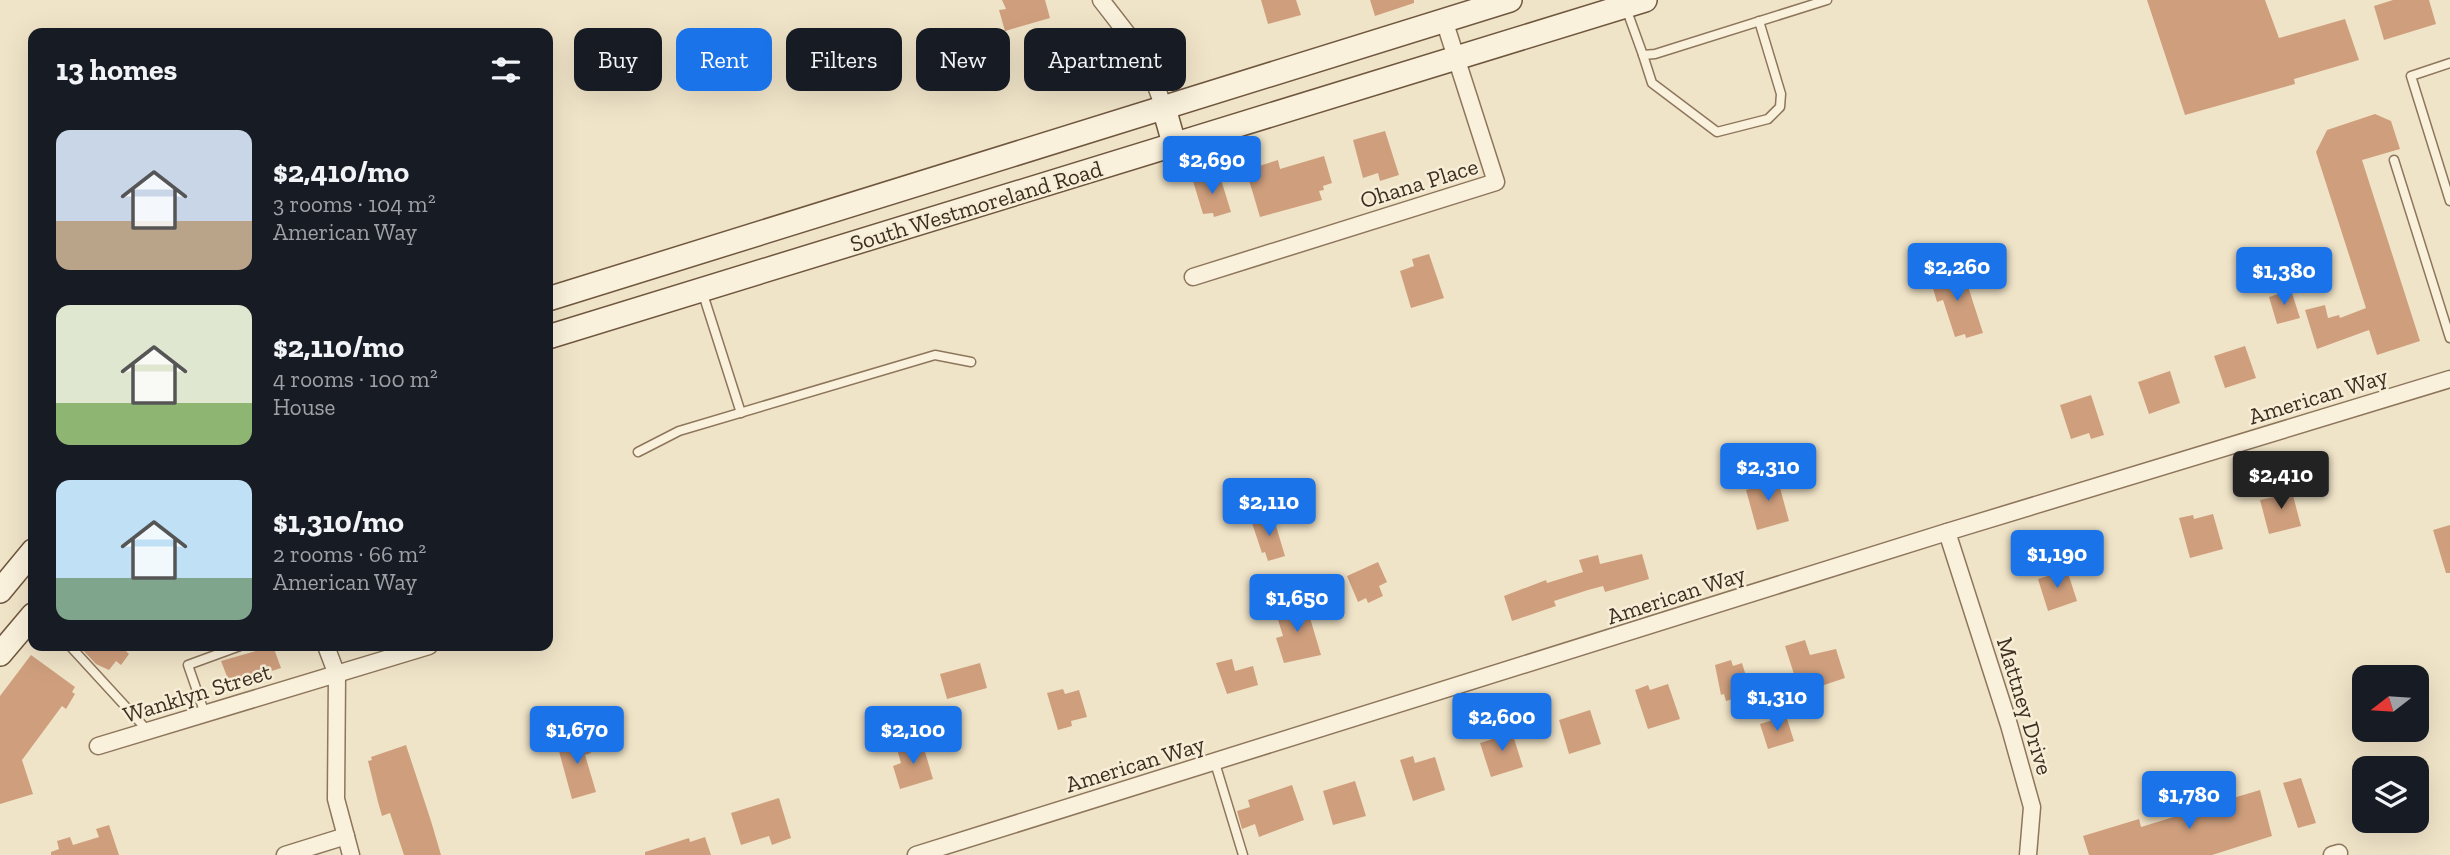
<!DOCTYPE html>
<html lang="en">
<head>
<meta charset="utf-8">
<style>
	:root { --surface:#171b24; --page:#242831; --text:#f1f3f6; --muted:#9ea1a6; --accent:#1a73e8 }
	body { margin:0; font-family:"Zilla Slab",serif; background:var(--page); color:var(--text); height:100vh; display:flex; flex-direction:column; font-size:26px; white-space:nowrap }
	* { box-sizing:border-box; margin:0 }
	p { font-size:23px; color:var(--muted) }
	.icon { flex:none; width:38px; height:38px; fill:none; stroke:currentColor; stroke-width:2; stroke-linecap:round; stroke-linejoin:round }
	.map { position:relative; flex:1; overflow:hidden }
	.sheet { position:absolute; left:28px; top:28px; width:525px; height:623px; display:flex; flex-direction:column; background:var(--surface); border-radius:14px; box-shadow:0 7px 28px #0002 }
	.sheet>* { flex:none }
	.top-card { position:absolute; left:574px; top:28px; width:665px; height:63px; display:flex; gap:14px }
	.needle { width:46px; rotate:253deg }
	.controls { position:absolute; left:2352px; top:665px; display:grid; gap:14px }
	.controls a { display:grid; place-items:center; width:77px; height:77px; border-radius:14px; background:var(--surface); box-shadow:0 7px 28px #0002; font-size:35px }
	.price { position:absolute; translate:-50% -60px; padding:0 16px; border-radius:7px; background:var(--accent); color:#fff; font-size:23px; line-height:46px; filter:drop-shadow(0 2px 4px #0008) }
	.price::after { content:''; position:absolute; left:50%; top:42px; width:21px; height:16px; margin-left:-10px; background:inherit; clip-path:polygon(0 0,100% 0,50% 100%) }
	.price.selected { background:#222; color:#fff }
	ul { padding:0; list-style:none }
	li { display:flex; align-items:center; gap:21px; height:175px; padding:0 28px }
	li span { display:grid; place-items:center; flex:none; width:196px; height:140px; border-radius:14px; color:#555 }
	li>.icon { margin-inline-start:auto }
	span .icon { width:84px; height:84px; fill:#fffc; stroke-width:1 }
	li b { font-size:30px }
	h2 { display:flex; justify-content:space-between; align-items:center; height:84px; padding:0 28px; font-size:30px }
	.tag { padding:0 24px; border-radius:14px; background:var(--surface); box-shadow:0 7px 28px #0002; font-size:24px; line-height:63px }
	.tag.selected { background:var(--accent); color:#fff }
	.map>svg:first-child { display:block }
</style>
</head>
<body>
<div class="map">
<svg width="2450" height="855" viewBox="0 0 2450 855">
	<rect width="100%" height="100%" fill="#f0e4c8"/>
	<g fill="#cf9f7d">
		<polygon points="1002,0 1045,0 1050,18 1005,31 999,10 1006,9"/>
		<polygon points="1261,0 1296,0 1301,15 1268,24"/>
		<polygon points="1370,0 1414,0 1414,3 1375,16"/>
		<polygon points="2147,0 2265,0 2279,38 2345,19 2359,60 2294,79 2295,84 2185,115"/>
		<polygon points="2393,0 2429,0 2436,24 2384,40 2374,6"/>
		<polygon points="2375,114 2391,121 2400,149 2362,160 2420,341 2377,355 2369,330 2317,349 2305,310 2325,305 2328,318 2339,315 2340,318 2366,308 2316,152 2327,130"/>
		<polygon points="1385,131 1399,175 1380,181 1378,173 1363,178 1353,140"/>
		<polygon points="1324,156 1332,183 1323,186 1324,190 1319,191 1322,200 1260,217 1246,170 1278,160 1280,169"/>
		<polygon points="1219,173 1231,212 1214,217 1213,213 1203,214 1193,181"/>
		<polygon points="1429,254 1444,298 1411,308 1400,271 1414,266 1412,259"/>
		<polygon points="1962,268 1983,333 1966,338 1965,334 1955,337 1943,300 1937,302 1930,278"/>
		<polygon points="2291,290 2300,318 2277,324 2269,297"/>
		<polygon points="2245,346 2256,378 2225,388 2214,356"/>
		<polygon points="2170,371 2180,403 2149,414 2138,382"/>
		<polygon points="2091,395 2104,435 2091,439 2089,433 2071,439 2060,405"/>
		<polygon points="1776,473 1789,521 1757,530 1746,490 1761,486 1759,477"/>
		<polygon points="2290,484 2301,526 2269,534 2260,500 2278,496 2276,488"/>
		<polygon points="2213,514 2223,549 2190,558 2179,518 2193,515 2194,519"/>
		<polygon points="1273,516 1285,556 1268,561 1265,552 1262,553 1252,523"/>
		<polygon points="2450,525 2450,573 2446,573 2433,530"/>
		<polygon points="1642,554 1649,579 1605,592 1603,586 1588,590 1554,601 1556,606 1512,621 1504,596 1546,580 1547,583 1583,572 1579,560 1598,555 1600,564"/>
		<polygon points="1378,562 1387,582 1379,586 1383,596 1368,603 1366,598 1358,602 1347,576"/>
		<polygon points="2067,570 2077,601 2048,611 2038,579"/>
		<polygon points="1305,601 1321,655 1284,663 1276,638 1283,636 1275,610"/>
		<polygon points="1805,640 1810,655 1836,649 1845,678 1800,693 1785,646"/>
		<polygon points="79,646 129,646 125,650 129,654 121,665 116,661 109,670 96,664"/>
		<polygon points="273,646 281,668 238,682 236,677 228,679 221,661"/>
		<polygon points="31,655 75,687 72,692 75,694 66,709 62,706 22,760 33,794 0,804 0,696"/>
		<polygon points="1232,659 1235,671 1253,666 1258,685 1227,694 1216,663"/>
		<polygon points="1731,660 1733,666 1742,663 1749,686 1748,691 1739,693 1739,697 1726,701 1724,694 1721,695 1715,665"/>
		<polygon points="980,663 987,688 947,699 940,674"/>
		<polygon points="1668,684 1680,719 1648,729 1635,690 1648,685 1650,690"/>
		<polygon points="1063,689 1065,694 1079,690 1087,717 1071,721 1072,726 1058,730 1047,693"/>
		<polygon points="1590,710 1601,744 1569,754 1559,720"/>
		<polygon points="1786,716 1794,741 1768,749 1760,724"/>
		<polygon points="1510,726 1523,767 1491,777 1480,743 1499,737 1497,730"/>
		<polygon points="586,735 591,753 585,755 596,792 572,799 557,744"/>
		<polygon points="922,742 933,779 900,789 893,766 901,763 897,749"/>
		<polygon points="406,745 431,821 441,855 404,855 390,813 382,816 378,802 368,761 372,760 371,757"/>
		<polygon points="1413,756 1415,763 1435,757 1445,790 1413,801 1400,760"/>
		<polygon points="2301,778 2316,823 2298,828 2283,783"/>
		<polygon points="1355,781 1366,816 1333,825 1323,791"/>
		<polygon points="1292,785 1304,820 1259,837 1255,824 1242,829 1237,811 1250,807 1248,800"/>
		<polygon points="2260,790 2272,836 2212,855 2089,855 2083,836 2139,819 2141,827 2193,811 2192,807 2212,801 2213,804"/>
		<polygon points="779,798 791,838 772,845 769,836 741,845 731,813"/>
		<polygon points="109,825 119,855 51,855 51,852 59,849 57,841 70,837 73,845 99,837 96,829"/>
		<polygon points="705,837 711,855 645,855 645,852 689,838 690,842"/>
	</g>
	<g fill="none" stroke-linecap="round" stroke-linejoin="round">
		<defs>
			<g id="service">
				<polyline points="1626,8 1643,55 1655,54 1827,0"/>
				<polyline points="1643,55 1652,83 1717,132 1768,119 1780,107 1781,94 1759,21"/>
				<polyline points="2450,63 2411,76 2450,201"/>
				<polyline points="2394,160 2450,338"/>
				<polyline points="702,291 741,413"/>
				<polyline points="638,452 679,431 935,355 971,362"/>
				<polyline points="70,646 148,731"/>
				<polyline points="205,714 188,665 240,646"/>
				<polyline points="1215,763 1243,855"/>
			</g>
			<g id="minor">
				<polyline points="1101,0 1146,58 1164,108"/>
				<polyline points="1193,277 1496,182 1444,20"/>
				<polyline points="1947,532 2009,725 2032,807 2028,855"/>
				<polyline points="326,646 337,675 336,799 351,855"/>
				<polyline points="98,746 429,646"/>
				<polyline points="285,855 346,836"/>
				<polyline points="916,855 1947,532 2450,379"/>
				<polyline points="2332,855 2339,853"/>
			</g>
			<g id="secondary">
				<polyline points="1164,108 1175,147"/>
				<polyline points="548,299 1510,0"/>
				<polyline points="548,337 1645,0"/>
				<polyline points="0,591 33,551"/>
				<polyline points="0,654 33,615"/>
			</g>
		</defs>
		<use href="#service" stroke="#8d765c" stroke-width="11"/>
		<use href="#minor" stroke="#8d765c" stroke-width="19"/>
		<use href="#secondary" stroke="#6f573f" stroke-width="26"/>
		<use href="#service" stroke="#faf1dc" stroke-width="8"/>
		<use href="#minor" stroke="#faf1dc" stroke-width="16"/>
		<use href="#secondary" stroke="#faf1dc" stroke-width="23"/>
	</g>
	<g text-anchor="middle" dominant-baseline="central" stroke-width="5" stroke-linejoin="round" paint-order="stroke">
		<g font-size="23" fill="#3d2e20" stroke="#f7eed8">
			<text transform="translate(1419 183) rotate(-17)">Ohana Place</text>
			<text transform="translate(976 206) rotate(-17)">South Westmoreland Road</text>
			<text transform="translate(2318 396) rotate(-17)">American Way</text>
			<text transform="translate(1676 595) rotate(-18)">American Way</text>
			<text transform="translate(197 693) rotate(-17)">Wanklyn Street</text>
			<text transform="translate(2025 706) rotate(73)">Mattney Drive</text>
			<text transform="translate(1135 764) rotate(-17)">American Way</text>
		</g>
	</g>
</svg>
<div class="controls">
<a><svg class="needle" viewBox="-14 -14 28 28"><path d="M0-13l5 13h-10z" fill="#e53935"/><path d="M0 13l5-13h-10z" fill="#9ea1a6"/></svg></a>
<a><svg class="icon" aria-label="layers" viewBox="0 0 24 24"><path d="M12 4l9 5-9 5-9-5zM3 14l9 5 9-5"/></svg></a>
</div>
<b class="price" style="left:1212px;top:196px">$2,690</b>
<b class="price" style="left:1957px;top:303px">$2,260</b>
<b class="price" style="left:2284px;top:307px">$1,380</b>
<b class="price" style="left:1768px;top:503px">$2,310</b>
<b class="price selected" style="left:2281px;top:511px">$2,410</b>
<b class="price" style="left:1269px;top:538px">$2,110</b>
<b class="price" style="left:2057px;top:590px">$1,190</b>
<b class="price" style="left:1297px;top:634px">$1,650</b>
<b class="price" style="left:1777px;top:733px">$1,310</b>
<b class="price" style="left:1502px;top:753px">$2,600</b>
<b class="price" style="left:577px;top:766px">$1,670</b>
<b class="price" style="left:913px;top:766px">$2,100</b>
<b class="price" style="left:2189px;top:831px">$1,780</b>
<div class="top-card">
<a class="tag">Buy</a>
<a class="tag selected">Rent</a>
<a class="tag">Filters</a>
<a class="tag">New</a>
<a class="tag">Apartment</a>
</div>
<section class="sheet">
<h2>13 homes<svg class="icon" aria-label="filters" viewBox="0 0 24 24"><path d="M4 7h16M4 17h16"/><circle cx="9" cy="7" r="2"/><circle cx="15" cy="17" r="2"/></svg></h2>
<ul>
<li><span style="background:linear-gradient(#c9d6e8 65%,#b9a48a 0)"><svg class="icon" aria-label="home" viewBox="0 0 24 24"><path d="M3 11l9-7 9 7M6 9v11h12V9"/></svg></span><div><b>$2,410/mo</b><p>3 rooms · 104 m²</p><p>American Way</p></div></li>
<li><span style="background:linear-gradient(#dfe7d0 70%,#8fb573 0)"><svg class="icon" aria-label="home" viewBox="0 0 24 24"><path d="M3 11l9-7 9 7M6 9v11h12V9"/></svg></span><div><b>$2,110/mo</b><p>4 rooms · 100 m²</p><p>House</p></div></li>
<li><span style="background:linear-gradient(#bfe0f5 70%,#7fa58c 0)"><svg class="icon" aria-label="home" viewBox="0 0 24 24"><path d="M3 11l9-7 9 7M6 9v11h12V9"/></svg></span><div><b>$1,310/mo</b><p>2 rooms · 66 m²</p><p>American Way</p></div></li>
</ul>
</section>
</div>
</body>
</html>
